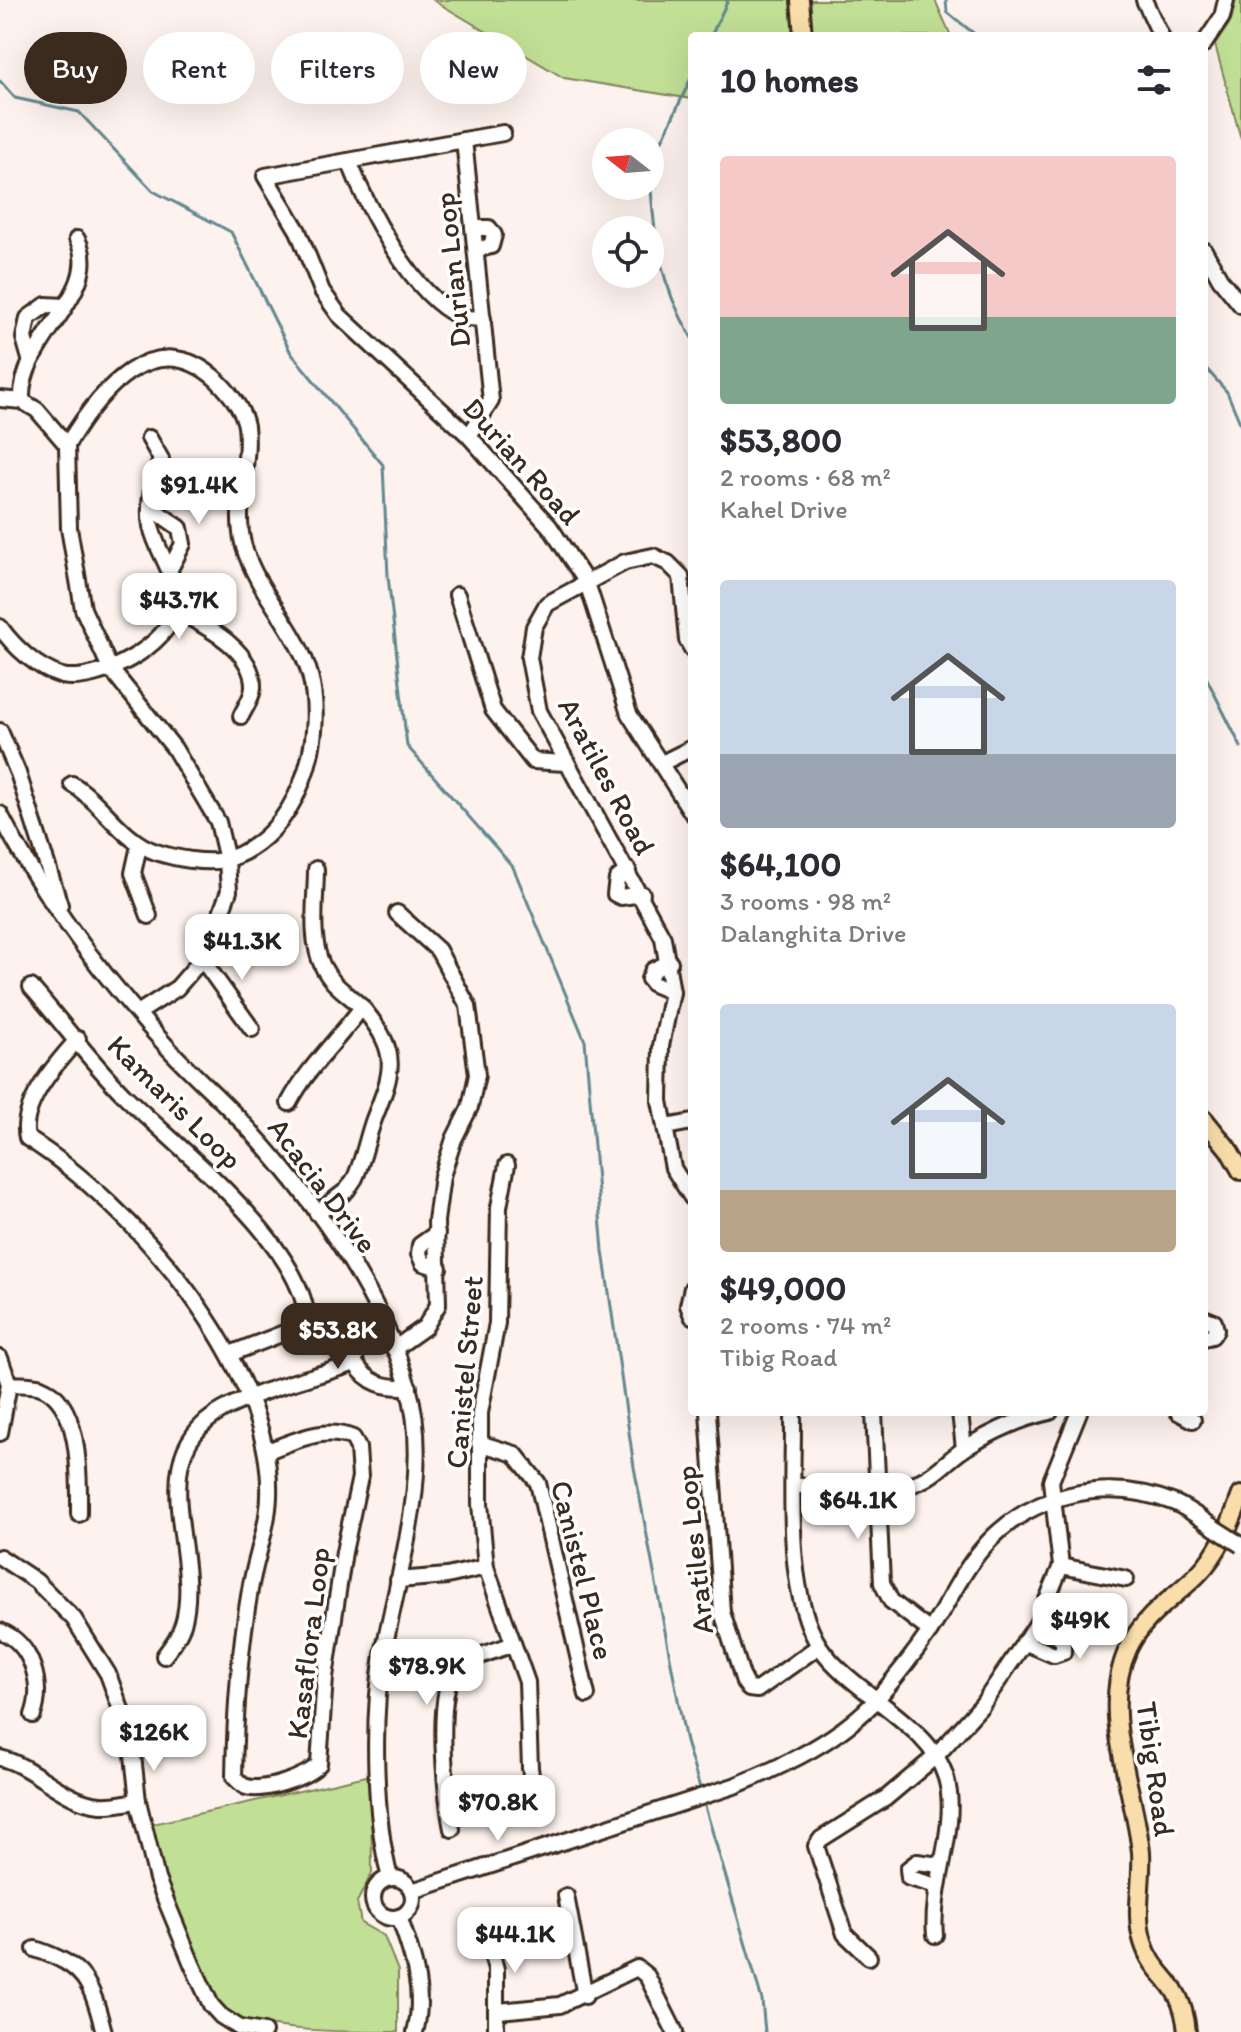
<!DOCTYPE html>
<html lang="en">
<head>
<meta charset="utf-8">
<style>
	:root { --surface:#fff; --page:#f7f7f7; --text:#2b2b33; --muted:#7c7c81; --accent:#3b2a1e }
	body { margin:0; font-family:Itim,sans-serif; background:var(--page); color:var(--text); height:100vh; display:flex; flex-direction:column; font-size:30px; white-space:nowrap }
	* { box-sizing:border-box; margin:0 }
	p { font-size:26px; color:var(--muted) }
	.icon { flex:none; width:44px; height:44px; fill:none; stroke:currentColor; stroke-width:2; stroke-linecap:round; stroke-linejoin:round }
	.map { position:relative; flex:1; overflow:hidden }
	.panel { position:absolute; left:688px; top:32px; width:520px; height:1384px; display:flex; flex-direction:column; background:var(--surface); border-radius:8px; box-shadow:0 8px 32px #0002 }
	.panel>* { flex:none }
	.top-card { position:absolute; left:24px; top:32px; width:544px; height:72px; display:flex; gap:16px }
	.needle { width:52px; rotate:287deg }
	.fabs { position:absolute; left:592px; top:128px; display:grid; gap:16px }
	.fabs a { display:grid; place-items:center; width:72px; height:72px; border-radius:50%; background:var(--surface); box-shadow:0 8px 32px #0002; font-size:40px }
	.price { position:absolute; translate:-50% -68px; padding:0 18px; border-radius:16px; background:#fff; color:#222; font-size:26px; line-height:52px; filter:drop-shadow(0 2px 4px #0008) }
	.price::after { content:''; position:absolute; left:50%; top:48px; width:24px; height:18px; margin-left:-12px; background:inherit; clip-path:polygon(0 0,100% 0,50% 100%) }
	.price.current { background:var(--accent); color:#fff }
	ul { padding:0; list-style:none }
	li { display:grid; align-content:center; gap:16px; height:424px; padding:0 32px }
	li span { display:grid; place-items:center; height:248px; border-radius:8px; color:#555 }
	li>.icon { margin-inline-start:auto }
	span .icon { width:144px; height:144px; fill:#fffc; stroke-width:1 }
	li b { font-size:34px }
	h2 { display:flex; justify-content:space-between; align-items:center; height:96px; padding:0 32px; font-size:34px }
	.chip { padding:0 28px; border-radius:36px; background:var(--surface); box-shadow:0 8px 32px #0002; font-size:28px; line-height:72px }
	.chip.current { background:var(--accent); color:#fff }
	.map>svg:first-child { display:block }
</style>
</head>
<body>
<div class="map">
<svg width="1241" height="2032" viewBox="0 0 1241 2032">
	<rect width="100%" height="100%" fill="#fdf2ed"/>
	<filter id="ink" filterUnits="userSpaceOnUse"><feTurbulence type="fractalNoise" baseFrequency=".0125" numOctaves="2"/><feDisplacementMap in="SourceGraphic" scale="16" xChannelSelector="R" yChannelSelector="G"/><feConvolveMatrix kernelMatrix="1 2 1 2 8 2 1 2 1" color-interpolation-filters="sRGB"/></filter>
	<g filter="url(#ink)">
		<g fill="#c2df96" stroke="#7e845a" stroke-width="2">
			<polygon points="433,0 935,0 951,36 692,36 692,99 564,78"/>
			<polygon points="1236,0 1241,0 1241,139 1215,45 1231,21"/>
			<path d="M371 1775 372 1873 357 1902 361 1923 384 1936 398 1971V2032C343 2032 269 2032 221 2013L160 1879 148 1825Z"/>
		</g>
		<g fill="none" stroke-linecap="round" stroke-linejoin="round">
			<g stroke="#61888f" stroke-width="3">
				<polyline points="946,0 947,12 977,36"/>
				<polyline points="711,36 728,0"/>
				<polyline points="0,81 15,98 79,112 153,191 231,232 291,353 383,465 388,576 407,746 513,867 585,1041 603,1251 634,1467 686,1742 701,1791"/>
				<polyline points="650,166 692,76"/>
				<path d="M650 175C654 238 659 283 692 338"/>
				<polyline points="1204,366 1227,392 1241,425"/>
				<polyline points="1204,673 1241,747"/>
				<polyline points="704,1803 762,2000 765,2032"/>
			</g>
			<defs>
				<g id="minor">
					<polyline points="1144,0 1161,36"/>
					<polyline points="1204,44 1222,17 1226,0"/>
					<polyline points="464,140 503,133"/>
					<path d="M349 161C366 206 413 296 459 316 465 319 476 318 483 319"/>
					<polyline points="474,228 489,228 494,235 491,246 476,250"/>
					<polyline points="1204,250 1220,279 1241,305"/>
					<polyline points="30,359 24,338 28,318 46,305 65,306"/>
					<polyline points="0,399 22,401 37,410 67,445 69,528 83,609 110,668 174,748 218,822 227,860 229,891 212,937 196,966 177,988 138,1013"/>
					<path d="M22 401C18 340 105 292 77 239"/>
					<polyline points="469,436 491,401 464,140 265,176 298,231 322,291 339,315 469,436 550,527 587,583 629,714 692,813"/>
					<path d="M67 445C98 393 154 322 217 380 229 392 243 409 246 426 251 466 232 507 244 547 258 594 297 628 310 675 327 741 298 836 228 859 208 865 174 858 156 852 122 841 102 802 72 784"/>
					<polyline points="150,507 180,528 183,544 171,567"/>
					<polyline points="457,595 493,710 533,761 565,763"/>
					<path d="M176 610C203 625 254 649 253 687 253 696 245 708 241 716"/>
					<path d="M0 627C14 647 38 669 62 676 97 684 171 645 176 607 179 576 157 554 151 526 147 503 153 480 161 459L149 438"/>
					<polyline points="692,649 687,640 681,576 668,563 653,556 625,562 547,604 534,627 529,658 539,711 663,938 672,992 661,1046 660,1101 673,1168 692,1198"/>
					<polyline points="0,731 18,773 60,905"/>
					<polyline points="662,763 692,748"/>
					<path d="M0 814C43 899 105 979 169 1049 194 1076 222 1100 246 1126 314 1200 380 1289 408 1387 433 1470 398 1572 383 1655 372 1718 374 1817 390 1878"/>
					<polyline points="139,846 133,873 149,916"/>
					<path d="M316 869C316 900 309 939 323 967 334 989 353 996 365 1011 400 1054 393 1071 374 1119 367 1138 364 1158 355 1178L347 1190 317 1213"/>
					<polyline points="628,870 617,879 615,894 621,897 642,894"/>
					<polyline points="201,958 252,1029"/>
					<polyline points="670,962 653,970 649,979 653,984 672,992"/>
					<path d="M31 987C62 1022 90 1061 123 1094 176 1147 299 1240 307 1318L294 1329 230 1354"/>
					<path d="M78 1039C57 1062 19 1105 27 1138 131 1203 274 1366 269 1496 268 1528 255 1559 250 1590 239 1653 235 1713 234 1777 235 1778 243 1786 244 1786 260 1794 308 1777 319 1764L325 1677 344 1552 360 1477 358 1448 353 1438C323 1426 296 1441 267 1451"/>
					<path d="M289 1103C308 1067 338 1040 362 1007"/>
					<polyline points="666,1127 692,1122"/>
					<polyline points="507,1165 499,1207 497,1323 480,1413 480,1504 486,1567 527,1682 530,1768 537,1815"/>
					<polyline points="437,1233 420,1245 419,1254 423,1263 439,1268"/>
					<polyline points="692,1288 688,1305 692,1316"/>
					<path d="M379 1312 357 1336 355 1363C368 1384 385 1388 409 1387"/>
					<polyline points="1204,1318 1214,1322 1216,1330 1212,1336 1204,1338"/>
					<polyline points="394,1349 425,1327 438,1305 436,1221 442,1176 454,1139 470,1107 477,1075 468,1006 438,950 397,913"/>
					<polyline points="0,1358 9,1384 0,1433"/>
					<path d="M9 1384C19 1385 32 1384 41 1387 82 1403 79 1479 79 1514"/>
					<polyline points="708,1412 722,1612 744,1682 749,1689 757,1690 819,1646"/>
					<path d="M793 1412C794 1478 783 1591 820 1647 851 1693 931 1724 946 1778 960 1825 930 1885 935 1935"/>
					<polyline points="874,1412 882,1583 891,1601 930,1631"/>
					<polyline points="960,1412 964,1449"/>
					<polyline points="1178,1412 1193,1420"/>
					<polyline points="479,1443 515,1454 538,1483 587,1695"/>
					<path d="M794 1486 909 1485C934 1479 946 1460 967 1447 992 1432 1022 1418 1050 1412"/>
					<polyline points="0,1557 36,1581 74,1619 108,1674 131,1737 138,1801 157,1879 192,1964 211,2005 221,2016 240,2028 264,2032"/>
					<polyline points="1061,1566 1126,1579"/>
					<polyline points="398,1580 447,1576 486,1567"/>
					<path d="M0 1631C32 1643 44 1685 33 1715"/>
					<polyline points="1024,1642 1054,1655 1063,1652 1063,1640 1037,1624"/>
					<path d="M164 1656C172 1646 179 1636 183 1624 204 1553 138 1457 223 1410 263 1388 312 1378 355 1363"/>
					<path d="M0 1758C35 1766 64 1803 101 1805 113 1806 127 1802 138 1801"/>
					<path d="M452 1829C446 1799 434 1691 456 1669 470 1657 496 1651 513 1644"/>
					<circle cx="393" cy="1898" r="20"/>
					<polyline points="937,1886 909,1878 908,1869 917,1862 940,1865"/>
					<path d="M412 1891 734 1786C786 1765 840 1740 878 1698 896 1677 914 1654 930 1631 948 1604 961 1573 982 1549 1029 1493 1107 1476 1175 1503 1189 1509 1203 1520 1216 1529"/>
					<polyline points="566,1896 585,1996"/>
					<path d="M399 1917C412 1953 426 1993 415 2032"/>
					<polyline points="483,1923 496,1969 496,2032"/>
					<path d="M35 1949C86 1966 91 1982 104 2032"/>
					<polyline points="869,1957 845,1934 816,1846 821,1839 886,1798 936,1756 982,1705 1037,1624 1061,1566 1051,1481 1079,1412"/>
					<polyline points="499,2011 560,2005 637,1968 647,1976 675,2032"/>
				</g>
				<g id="major">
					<polyline points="800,0 803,36"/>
					<polyline points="1204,1119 1229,1150 1241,1171"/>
					<path d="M1187 2032C1182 1978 1155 1981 1143 1942 1134 1914 1143 1881 1141 1852 1134 1787 1099 1712 1128 1649 1143 1616 1173 1599 1198 1574 1219 1553 1231 1523 1241 1495"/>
				</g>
			</defs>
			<use href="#minor" stroke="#3b2a1e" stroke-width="20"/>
			<use href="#major" stroke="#3b2a1e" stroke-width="22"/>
			<use href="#minor" stroke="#fff" stroke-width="14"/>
			<use href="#major" stroke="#f9deab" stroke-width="16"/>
			<defs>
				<polyline id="minor-bridge" points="1216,1529 1241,1545"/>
			</defs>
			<use href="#minor-bridge" stroke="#3b2a1e" stroke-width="20" stroke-linecap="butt"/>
			<use href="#minor-bridge" stroke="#fff" stroke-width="14"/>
		</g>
	</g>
	<g text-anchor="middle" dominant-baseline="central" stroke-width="7" stroke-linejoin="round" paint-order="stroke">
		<g font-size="30" fill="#3b2a1e" stroke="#fff">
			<text transform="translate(452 270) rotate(-96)">Durian Loop</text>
			<text transform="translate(522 461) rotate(48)">Durian Road</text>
			<text transform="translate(607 776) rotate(62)">Aratiles Road</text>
			<text transform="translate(175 1102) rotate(45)">Kamaris Loop</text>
			<text transform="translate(323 1185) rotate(53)">Acacia Drive</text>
			<text transform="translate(464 1372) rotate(-85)">Canistel Street</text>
			<text transform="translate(694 1550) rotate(-96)">Aratiles Loop</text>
			<text transform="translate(583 1570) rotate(76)">Canistel Place</text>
			<text transform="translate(308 1643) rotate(-83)">Kasaflora Loop</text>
			<text transform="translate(1156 1769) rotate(82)">Tibig Road</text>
		</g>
	</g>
</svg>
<div class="fabs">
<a><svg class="needle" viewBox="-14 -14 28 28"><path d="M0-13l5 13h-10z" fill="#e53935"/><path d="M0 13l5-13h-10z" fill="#7c7c81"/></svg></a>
<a><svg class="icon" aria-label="locate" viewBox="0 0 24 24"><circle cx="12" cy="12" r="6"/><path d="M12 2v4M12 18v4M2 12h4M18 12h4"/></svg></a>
</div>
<b class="price" style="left:199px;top:526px">$91.4K</b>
<b class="price" style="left:179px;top:641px">$43.7K</b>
<b class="price" style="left:242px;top:982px">$41.3K</b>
<b class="price current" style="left:338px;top:1371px">$53.8K</b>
<b class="price" style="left:858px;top:1541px">$64.1K</b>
<b class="price" style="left:1080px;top:1661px">$49K</b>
<b class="price" style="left:427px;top:1707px">$78.9K</b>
<b class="price" style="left:154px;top:1773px">$126K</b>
<b class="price" style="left:498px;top:1843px">$70.8K</b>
<b class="price" style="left:515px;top:1975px">$44.1K</b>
<div class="top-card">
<a class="chip current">Buy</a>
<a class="chip">Rent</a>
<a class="chip">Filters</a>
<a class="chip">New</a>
</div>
<section class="panel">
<h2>10 homes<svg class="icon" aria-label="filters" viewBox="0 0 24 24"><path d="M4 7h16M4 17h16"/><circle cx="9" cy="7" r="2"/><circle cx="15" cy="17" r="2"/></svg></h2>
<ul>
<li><span style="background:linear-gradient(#f6c9c9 65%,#7fa58c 0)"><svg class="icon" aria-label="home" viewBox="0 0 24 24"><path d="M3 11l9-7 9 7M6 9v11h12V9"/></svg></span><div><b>$53,800</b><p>2 rooms · 68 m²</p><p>Kahel Drive</p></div></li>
<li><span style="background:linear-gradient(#c9d6e8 70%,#9aa5b1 0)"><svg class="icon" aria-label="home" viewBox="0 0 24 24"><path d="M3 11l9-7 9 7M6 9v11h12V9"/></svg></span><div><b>$64,100</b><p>3 rooms · 98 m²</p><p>Dalanghita Drive</p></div></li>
<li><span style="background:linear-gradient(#c9d6e8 75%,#b9a48a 0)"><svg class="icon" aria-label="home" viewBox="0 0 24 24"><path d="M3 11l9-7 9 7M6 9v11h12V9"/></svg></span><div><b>$49,000</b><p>2 rooms · 74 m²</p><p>Tibig Road</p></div></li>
</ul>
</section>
</div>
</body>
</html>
